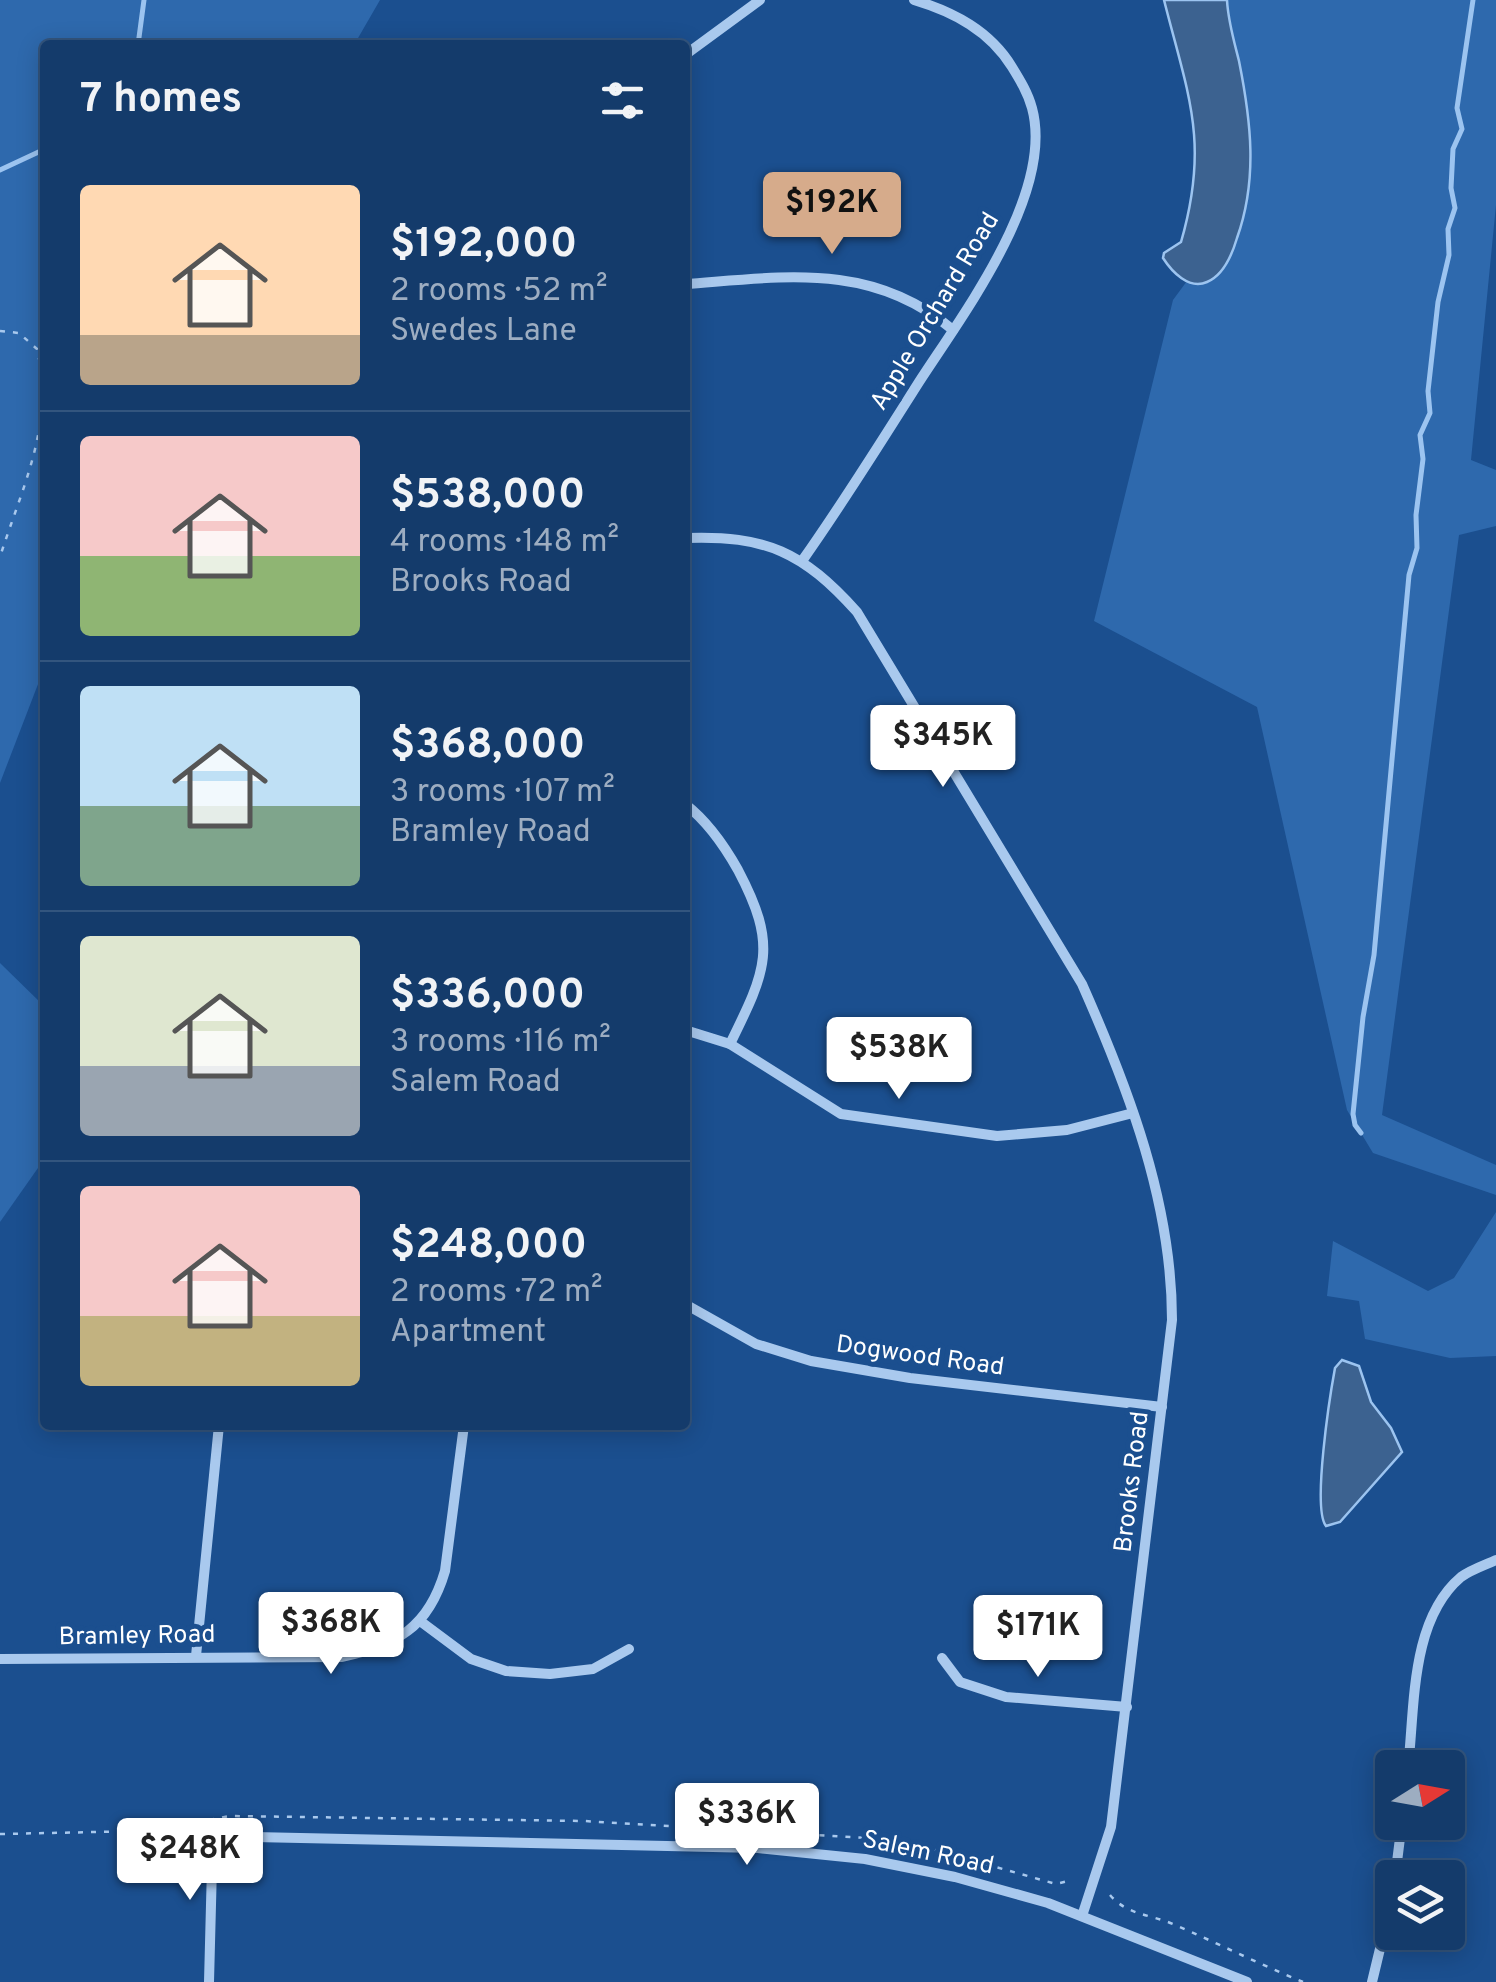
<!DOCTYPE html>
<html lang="en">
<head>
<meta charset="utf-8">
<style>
	:root { --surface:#143b6b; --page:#1d4271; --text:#f1f3f6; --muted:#9dadc1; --line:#33557e; --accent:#d6ab8b }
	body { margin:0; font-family:Overpass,sans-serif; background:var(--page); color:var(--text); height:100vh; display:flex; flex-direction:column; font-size:38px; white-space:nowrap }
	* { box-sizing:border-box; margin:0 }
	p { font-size:32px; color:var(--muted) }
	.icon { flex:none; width:55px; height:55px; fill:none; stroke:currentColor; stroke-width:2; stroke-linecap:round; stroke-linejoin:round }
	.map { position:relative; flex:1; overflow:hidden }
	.side { position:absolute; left:40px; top:40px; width:650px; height:1390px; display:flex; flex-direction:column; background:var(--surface); border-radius:10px; box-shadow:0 5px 25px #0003,0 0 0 2px var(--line) }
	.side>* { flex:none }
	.needle { width:65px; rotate:79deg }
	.buttons { position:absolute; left:1375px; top:1750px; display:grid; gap:20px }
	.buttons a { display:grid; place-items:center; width:90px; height:90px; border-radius:10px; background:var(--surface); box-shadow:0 5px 25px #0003,0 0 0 2px var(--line); font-size:50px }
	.price { position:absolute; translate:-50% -85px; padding:0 22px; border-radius:10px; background:#fff; color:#222; font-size:32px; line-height:65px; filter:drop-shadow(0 2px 5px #0008) }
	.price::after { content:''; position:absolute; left:50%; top:60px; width:30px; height:22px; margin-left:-15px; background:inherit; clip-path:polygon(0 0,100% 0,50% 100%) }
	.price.on { background:var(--accent); color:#111 }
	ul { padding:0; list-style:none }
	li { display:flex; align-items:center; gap:30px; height:250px; padding:0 40px }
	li+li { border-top:2px solid var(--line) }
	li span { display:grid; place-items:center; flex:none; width:280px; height:200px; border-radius:10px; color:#555 }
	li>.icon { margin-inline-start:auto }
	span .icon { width:120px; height:120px; fill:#fffc; stroke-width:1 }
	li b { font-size:42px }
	h2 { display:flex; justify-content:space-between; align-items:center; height:120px; padding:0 40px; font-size:42px }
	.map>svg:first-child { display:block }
</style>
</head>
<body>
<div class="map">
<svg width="1496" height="1982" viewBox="0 0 1496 1982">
	<rect width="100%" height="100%" fill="#1b4f8f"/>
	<g fill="#2e69ad">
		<polygon points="0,0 380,0 354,45 45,45 45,666 0,783"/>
		<polygon points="1227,0 1496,0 1496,205 1471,460 1496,470 1496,526 1459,535 1382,1115 1496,1165 1496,1195 1373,1153 1347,1110 1257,707 1094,621 1173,300 1187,281 1199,284 1217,276 1227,263 1242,225 1250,186 1249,125"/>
		<polygon points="0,963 45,1007 45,1158 0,1222"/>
		<polygon points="1496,1212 1496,1356 1450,1358 1365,1339 1359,1301 1327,1296 1333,1241 1428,1291 1454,1278"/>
	</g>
	<g fill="#3c6290" stroke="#9cc4f0" stroke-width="2.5">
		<path d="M1164 0H1227C1228 21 1234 41 1239 61 1251 121 1258 179 1237 238 1232 255 1224 275 1207 282 1189 290 1172 272 1163 258L1164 253 1181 242C1210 142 1188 95 1164 0Z"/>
		<path d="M1342 1360 1359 1366 1371 1402 1391 1428 1402 1452 1340 1522 1326 1526C1312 1509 1330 1395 1335 1368Z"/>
	</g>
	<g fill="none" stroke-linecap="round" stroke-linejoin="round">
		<g stroke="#9cc4f0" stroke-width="5">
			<polyline points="138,45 144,0"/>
			<polyline points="0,170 45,149"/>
			<polyline points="1361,1133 1355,1125 1353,1114 1363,1017 1374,955 1409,575 1417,548 1416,515 1423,459 1420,435 1430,413 1428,391 1438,302 1449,255 1448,229 1455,208 1451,188 1453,149 1462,129 1457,108 1473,0"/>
		</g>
		<g stroke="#a9c9ee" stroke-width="2.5" stroke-dasharray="5 8" stroke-linecap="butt">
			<path d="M0 331 19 333 37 349C55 425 22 487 0 557"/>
			<polyline points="200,1830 214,1819 230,1816 584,1821 900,1840 1056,1884 1068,1881"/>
			<polyline points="0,1834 194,1830 212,1836"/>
			<path d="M1110 1895C1127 1915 1149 1914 1173 1924 1217 1943 1259 1964 1303 1982"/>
		</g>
		<g stroke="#a9c9ee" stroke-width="10">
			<polyline points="685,55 760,0"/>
			<path d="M685 284C783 277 872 261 953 330"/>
			<path d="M685 538C766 535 803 552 857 612L1082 984C1129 1090 1172 1203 1172 1320L1111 1827 1082 1916"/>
			<path d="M802 561C843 503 881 442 919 382 963 314 1055 193 1032 108 1028 93 1020 80 1012 67 990 31 954 12 914 0"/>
			<path d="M685 804C707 821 724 845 738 870 778 946 767 969 730 1044"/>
			<polyline points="685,1030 730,1044 841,1114 997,1136 1067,1130 1133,1113"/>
			<polyline points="685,1304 756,1344 811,1361 910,1378 1162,1407"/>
			<polyline points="420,1621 471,1659 506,1671 550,1674 593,1669 629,1649"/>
			<polyline points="196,1656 219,1425"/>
			<polyline points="942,1658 960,1682 1006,1697 1127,1707"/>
			<path d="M0 1659 342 1657C397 1644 428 1629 445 1571L464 1425"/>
			<path d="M1408 1768C1415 1707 1410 1620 1461 1577 1470 1570 1485 1565 1496 1560"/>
			<polyline points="1395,1878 1402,1822"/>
			<path d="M209 1982 212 1866C218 1847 231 1839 251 1837L758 1848 865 1859 955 1877 1048 1903 1247 1982"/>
			<polyline points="1372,1982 1392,1899"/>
		</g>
	</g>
	<g text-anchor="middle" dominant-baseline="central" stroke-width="10" stroke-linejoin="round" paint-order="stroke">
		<g font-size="25" fill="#fff" stroke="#1b4f8f">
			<text transform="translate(936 312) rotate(-59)">Apple Orchard Road</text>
			<text transform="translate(920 1357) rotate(8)">Dogwood Road</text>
			<text transform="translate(1133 1482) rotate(-83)">Brooks Road</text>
			<text transform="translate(137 1637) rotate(-1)">Bramley Road</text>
			<text transform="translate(928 1854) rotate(12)">Salem Road</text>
		</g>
	</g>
</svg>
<div class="buttons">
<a><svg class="needle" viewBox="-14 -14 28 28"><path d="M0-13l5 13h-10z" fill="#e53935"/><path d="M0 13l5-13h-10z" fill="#9dadc1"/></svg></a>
<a><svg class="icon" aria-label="layers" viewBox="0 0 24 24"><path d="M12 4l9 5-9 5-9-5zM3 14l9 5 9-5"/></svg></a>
</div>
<b class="price on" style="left:832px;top:257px">$192K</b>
<b class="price" style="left:943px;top:790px">$345K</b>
<b class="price" style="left:899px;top:1102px">$538K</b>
<b class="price" style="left:331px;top:1677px">$368K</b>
<b class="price" style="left:1038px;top:1680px">$171K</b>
<b class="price" style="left:747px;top:1868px">$336K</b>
<b class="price" style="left:190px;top:1903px">$248K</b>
<section class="side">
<h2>7 homes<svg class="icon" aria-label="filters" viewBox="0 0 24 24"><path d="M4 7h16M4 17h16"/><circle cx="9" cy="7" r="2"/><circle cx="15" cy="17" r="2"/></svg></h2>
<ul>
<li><span style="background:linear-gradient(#ffd9b3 75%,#b9a48a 0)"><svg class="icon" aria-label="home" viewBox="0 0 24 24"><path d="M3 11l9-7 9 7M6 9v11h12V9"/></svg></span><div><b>$192,000</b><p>2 rooms · 52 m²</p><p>Swedes Lane</p></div></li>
<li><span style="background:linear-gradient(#f6c9c9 60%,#8fb573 0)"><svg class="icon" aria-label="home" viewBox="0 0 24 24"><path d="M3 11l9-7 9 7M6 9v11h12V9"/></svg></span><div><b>$538,000</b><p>4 rooms · 148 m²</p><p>Brooks Road</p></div></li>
<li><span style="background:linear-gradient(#bfe0f5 60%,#7fa58c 0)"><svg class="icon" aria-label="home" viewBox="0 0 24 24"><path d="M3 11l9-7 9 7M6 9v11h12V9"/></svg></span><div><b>$368,000</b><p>3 rooms · 107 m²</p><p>Bramley Road</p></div></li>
<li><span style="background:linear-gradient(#dfe7d0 65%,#9aa5b1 0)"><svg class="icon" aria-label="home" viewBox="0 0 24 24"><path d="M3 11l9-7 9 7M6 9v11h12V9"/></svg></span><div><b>$336,000</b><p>3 rooms · 116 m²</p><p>Salem Road</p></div></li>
<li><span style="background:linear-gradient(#f6c9c9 65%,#c2b280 0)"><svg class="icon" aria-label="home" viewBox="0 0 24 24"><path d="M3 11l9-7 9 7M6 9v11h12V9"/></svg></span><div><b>$248,000</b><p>2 rooms · 72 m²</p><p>Apartment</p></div></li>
</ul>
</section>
</div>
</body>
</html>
